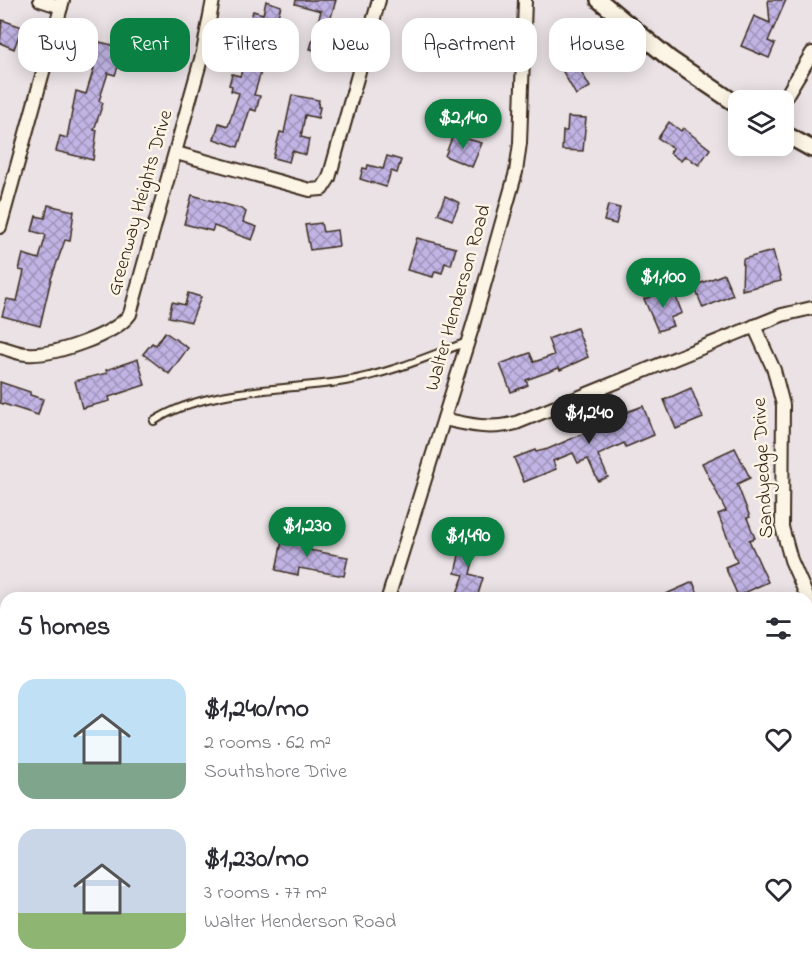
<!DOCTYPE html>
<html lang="en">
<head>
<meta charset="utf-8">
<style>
	:root { --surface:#fff; --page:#f2f2f3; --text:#2b2b33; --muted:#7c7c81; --accent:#0b8043 }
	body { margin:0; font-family:"Indie Flower",sans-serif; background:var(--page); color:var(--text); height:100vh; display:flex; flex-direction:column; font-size:22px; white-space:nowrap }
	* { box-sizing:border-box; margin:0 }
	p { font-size:20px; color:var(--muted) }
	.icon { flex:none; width:33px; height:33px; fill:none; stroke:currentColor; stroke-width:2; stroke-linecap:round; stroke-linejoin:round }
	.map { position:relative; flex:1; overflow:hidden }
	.details { position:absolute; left:0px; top:592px; width:813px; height:386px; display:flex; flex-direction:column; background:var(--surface); border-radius:18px 18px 0 0; box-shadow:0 3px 15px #0003 }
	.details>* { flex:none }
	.top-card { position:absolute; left:18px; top:18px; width:777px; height:54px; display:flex; gap:12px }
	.buttons { position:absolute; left:728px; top:90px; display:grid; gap:12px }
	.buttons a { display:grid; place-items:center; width:66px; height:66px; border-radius:12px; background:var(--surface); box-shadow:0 3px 15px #0003; font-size:30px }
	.price { position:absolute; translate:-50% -51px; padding:0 14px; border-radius:21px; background:var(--accent); color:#fff; font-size:20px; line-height:39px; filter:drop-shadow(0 2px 3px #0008) }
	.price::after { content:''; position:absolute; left:50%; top:36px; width:18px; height:14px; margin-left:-9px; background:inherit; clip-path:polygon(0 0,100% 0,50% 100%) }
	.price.active { background:#222; color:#fff }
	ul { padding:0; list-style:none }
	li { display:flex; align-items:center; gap:18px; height:150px; padding:0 18px }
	li span { display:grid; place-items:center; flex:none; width:168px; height:120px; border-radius:18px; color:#555 }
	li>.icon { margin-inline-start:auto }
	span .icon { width:72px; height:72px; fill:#fffc; stroke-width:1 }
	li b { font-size:26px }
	h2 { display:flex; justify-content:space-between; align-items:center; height:72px; padding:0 18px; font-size:26px }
	.tag { padding:0 21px; border-radius:18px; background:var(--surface); box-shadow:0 3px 15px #0003; font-size:21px; line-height:54px }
	.tag.active { background:var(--accent); color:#fff }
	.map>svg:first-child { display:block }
</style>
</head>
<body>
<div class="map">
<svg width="812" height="977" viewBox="0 0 812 977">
	<defs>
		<pattern id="building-cross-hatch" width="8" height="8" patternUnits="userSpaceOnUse" patternTransform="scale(1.5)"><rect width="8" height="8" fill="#c1b4e5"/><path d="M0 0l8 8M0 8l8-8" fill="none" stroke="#9e93b9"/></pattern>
	</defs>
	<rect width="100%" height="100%" fill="#eae2e5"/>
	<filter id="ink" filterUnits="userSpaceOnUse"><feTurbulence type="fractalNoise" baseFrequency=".0167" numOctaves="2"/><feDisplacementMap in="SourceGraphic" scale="12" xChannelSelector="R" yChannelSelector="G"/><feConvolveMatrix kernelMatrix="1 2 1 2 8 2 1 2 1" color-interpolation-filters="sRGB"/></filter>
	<g filter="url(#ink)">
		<g fill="url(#building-cross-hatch)" stroke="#3b2a1e" stroke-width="1.5">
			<polygon points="296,0 336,0 329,24 347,29 342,45 330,41 326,53 310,49 321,11 295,4"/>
			<polygon points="768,0 786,0 768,41 775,44 769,58 741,46 754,16 770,23"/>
			<polygon points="266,1 281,6 254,95 260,96 256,111 250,109 238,147 214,139 219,123 228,126 239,93 231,91 232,86 229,85 232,74 240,76 248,54 238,51 243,36 246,37 253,11 263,14"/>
			<polygon points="2,20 22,27 14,49 0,43"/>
			<polygon points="581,34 593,56 577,64 590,87 576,95 553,54 572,44 570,40"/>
			<polygon points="87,39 125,48 115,75 108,73 99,101 103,103 94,130 97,130 93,160 56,151 60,136 67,138 76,91 86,94 94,68 87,66 91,56 84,53"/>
			<polygon points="292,95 319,100 318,107 320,107 318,118 305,115 301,137 309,139 306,155 292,151 289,162 273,158 280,132 284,133"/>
			<polygon points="568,117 586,118 583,151 562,150 563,131 567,131"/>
			<polygon points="669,122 681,131 683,128 710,149 699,165 685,156 681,161 670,153 673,148 658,138"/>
			<polygon points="453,135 482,143 472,167 445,156"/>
			<polygon points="387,156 401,160 397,173 391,171 386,187 360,179 363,168 367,169 368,165 383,169"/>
			<polygon points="192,195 242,209 246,212 243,222 257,227 252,240 214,226 212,231 184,224"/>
			<polygon points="445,196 460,203 452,220 438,214"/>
			<polygon points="48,205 74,211 70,241 65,240 51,279 40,326 2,316 7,299 17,301 24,271 19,270 23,254 39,259 46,235 32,231 36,216 45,218"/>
			<polygon points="608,205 620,208 616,224 604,221"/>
			<polygon points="321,223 323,232 337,230 339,246 310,250 305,225"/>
			<polygon points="417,238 456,248 451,265 445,263 442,273 435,271 433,277 407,270"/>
			<polygon points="773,251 781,281 742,290 743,259"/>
			<polygon points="724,274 733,295 703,308 694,286"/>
			<polygon points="673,289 682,313 670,318 673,326 658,331 644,299"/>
			<polygon points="188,293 201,297 191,322 169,317 172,302 185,305"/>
			<polygon points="577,328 588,357 560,370 559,368 526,380 528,385 511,392 500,364 530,353 534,362 554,355 548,339"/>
			<polygon points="165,332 188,348 169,374 143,354 152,343 156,345"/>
			<polygon points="138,359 145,385 109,397 110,401 82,408 75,381 107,373 106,370"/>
			<polygon points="0,382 30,392 30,395 43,399 38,415 0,403"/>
			<polygon points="691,388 703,418 676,429 664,400"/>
			<polygon points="643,406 654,435 626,447 624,443 598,455 608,477 598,481 588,459 578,463 573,453 553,461 556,469 524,482 514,458 535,450 536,452 548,449 614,420 613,417"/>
			<polygon points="735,448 750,478 737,484 750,517 747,518 755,538 749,540 768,582 738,596 725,567 737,562 718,514 726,511 702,463"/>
			<polygon points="284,531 306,536 303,549 348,557 344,576 299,568 298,575 276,570"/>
			<polygon points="464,533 479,536 470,574 483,578 477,598 455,598 464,575 455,573"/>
			<polygon points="693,582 700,598 657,598"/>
		</g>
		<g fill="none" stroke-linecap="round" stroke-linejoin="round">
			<defs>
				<g id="service">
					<path d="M154 421C206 387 284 391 345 381 388 374 427 357 467 342"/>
					<polyline points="191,972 203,977"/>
				</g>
				<g id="minor">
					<polyline points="40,0 61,7"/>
					<polyline points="783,101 812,53"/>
					<polyline points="176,153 310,190 322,189 329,178 379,0"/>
					<polyline points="0,227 63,0"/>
					<polyline points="754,326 774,370 783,405 782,527 791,560 812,608"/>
					<path d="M0 347C9 349 18 354 27 354 54 356 115 335 130 314L203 52 213 0"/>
					<path d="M444 419C469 425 491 430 516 423L782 315 812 308"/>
					<polyline points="388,598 473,325 516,172 520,143 525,0"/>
					<polyline points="298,972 312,977"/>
					<polyline points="266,977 267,972"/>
					<polyline points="526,977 528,972"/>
				</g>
				<g id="tertiary">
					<polyline points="599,0 670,59 738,105"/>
					<polyline points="783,133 812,149"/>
				</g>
			</defs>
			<use href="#service" stroke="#3b2a1e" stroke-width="10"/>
			<use href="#minor" stroke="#3b2a1e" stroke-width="16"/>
			<use href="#tertiary" stroke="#3b2a1e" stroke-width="20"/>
			<use href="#service" stroke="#fcf5e5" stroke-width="6"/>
			<use href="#minor" stroke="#fcf5e5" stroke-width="12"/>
			<use href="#tertiary" stroke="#fcf5e5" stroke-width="15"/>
		</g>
	</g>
	<g text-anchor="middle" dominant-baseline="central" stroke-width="5" stroke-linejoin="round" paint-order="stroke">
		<g font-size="20" fill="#3b2a1e" stroke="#fcf5e5">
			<text transform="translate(141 203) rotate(-74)">Greenway Heights Drive</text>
			<text transform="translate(459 298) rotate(-74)">Walter Henderson Road</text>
			<text transform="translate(764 468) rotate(-93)">Sandyedge Drive</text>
		</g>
	</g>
</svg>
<div class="buttons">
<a><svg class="icon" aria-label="layers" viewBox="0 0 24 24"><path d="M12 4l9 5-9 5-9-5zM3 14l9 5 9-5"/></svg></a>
</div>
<b class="price" style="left:463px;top:150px">$2,140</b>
<b class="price" style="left:663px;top:309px">$1,100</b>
<b class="price active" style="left:589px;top:445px">$1,240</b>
<b class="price" style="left:307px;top:558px">$1,230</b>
<b class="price" style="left:468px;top:568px">$1,490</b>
<div class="top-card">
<a class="tag">Buy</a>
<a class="tag active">Rent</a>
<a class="tag">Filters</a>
<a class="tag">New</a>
<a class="tag">Apartment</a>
<a class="tag">House</a>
</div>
<section class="details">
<h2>5 homes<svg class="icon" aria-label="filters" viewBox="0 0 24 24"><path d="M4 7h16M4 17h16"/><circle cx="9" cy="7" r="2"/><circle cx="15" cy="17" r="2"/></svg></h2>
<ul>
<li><span style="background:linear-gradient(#bfe0f5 70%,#7fa58c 0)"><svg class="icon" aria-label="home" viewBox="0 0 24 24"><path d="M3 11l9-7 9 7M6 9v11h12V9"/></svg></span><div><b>$1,240/mo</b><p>2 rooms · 62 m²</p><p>Southshore Drive</p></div><svg class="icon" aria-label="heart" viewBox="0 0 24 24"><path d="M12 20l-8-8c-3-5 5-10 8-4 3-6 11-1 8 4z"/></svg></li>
<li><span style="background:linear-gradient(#c9d6e8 70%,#8fb573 0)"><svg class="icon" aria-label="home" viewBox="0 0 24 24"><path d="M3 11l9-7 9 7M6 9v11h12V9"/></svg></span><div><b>$1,230/mo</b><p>3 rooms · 77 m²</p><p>Walter Henderson Road</p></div><svg class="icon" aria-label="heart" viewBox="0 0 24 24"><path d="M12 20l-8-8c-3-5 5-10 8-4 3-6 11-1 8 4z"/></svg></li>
</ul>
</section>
</div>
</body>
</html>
